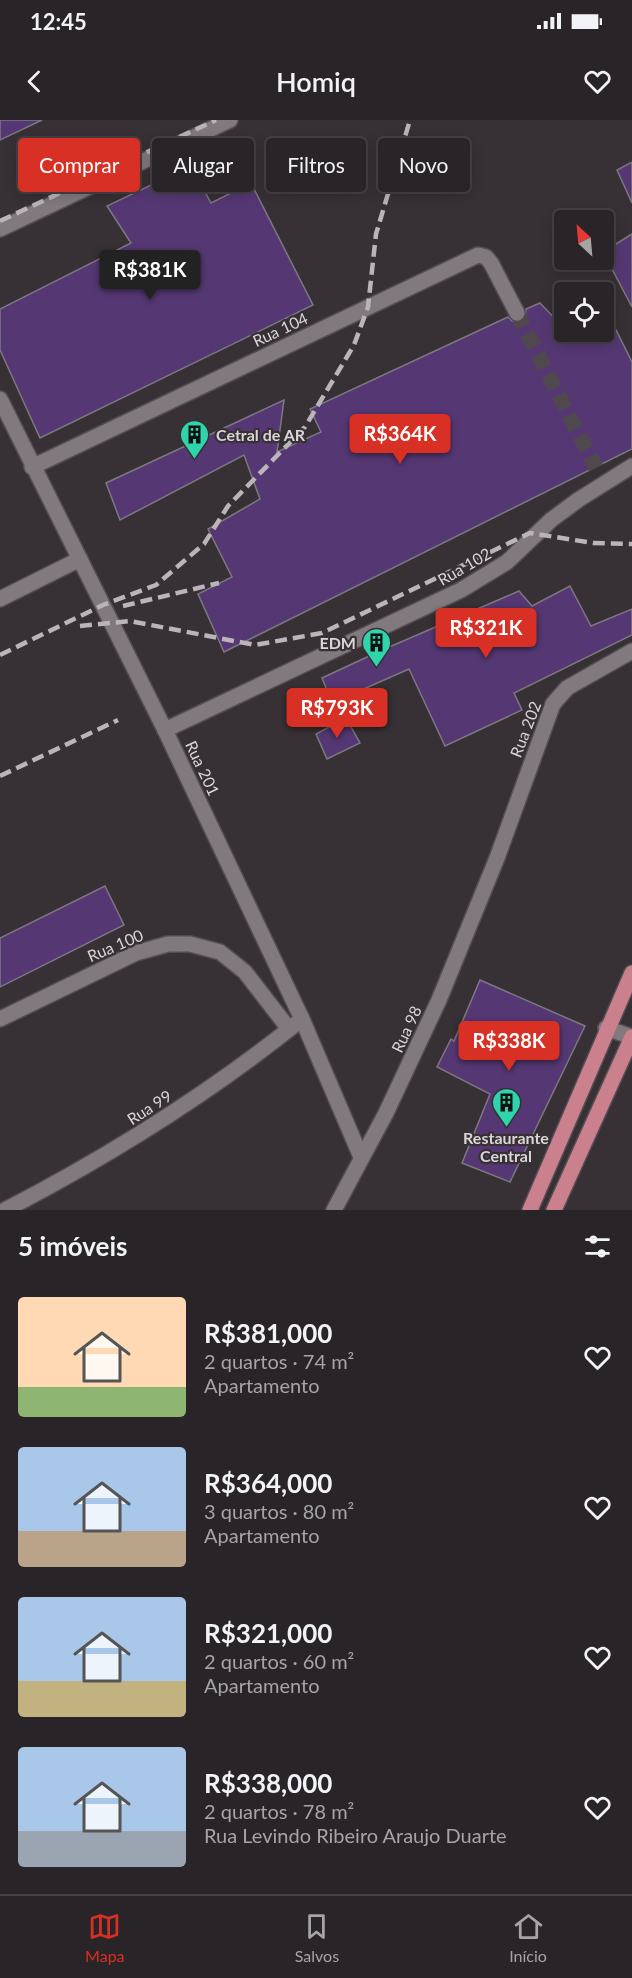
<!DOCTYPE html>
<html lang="pt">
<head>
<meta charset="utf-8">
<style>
	:root { --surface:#292427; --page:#353033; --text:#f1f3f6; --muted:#a5a4a7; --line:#454144; --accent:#d93025 }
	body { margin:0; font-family:Lato,sans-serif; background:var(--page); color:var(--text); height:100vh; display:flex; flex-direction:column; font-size:22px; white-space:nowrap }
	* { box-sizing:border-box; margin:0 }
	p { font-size:20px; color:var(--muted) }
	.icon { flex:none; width:33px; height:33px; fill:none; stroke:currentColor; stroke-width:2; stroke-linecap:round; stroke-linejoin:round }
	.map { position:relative; height:1090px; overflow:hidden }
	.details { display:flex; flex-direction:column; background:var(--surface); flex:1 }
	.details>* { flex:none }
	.top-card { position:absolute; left:18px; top:18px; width:597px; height:54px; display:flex; gap:12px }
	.needle { width:39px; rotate:334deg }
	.fabs { position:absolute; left:554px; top:90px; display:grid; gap:12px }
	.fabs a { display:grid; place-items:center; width:60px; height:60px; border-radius:6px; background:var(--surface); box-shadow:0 3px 15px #0003,0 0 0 2px var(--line); font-size:30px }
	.price { position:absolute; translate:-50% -51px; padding:0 14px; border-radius:6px; background:var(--accent); color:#fff; font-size:20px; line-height:39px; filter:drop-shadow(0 2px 3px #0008) }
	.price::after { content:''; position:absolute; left:50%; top:36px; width:18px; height:14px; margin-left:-9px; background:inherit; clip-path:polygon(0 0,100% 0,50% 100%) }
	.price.on { background:#222; color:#fff }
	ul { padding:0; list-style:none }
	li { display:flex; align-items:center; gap:18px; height:150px; padding:0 18px }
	li span { display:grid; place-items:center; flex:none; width:168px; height:120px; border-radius:6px; color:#555 }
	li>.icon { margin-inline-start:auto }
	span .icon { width:72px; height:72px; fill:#fffc; stroke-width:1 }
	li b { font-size:26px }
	h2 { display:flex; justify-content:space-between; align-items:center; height:72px; padding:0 18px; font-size:26px }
	.pill { padding:0 21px; border-radius:6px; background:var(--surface); box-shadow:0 3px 15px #0003,0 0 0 2px var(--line); font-size:21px; line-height:54px }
	.pill.on { background:var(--accent); color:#fff }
	.status { display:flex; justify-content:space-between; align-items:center; height:42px; padding:0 30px; background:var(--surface); direction:ltr }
	.status svg { height:16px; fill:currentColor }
	header { display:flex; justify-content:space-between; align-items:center; height:78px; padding:0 18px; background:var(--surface); font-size:27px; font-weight:600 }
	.tab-bar { display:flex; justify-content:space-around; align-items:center; height:84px; border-top:2px solid var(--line); background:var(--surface); font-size:16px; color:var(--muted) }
	.tab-bar a { display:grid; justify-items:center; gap:3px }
	.tab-bar .on { color:var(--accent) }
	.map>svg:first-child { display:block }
</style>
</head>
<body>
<div class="status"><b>12:45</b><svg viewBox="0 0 49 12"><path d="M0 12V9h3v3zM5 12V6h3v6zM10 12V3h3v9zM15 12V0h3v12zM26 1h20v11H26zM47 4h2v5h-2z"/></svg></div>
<header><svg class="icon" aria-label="back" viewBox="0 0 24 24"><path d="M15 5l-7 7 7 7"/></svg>Homiq<svg class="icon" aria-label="heart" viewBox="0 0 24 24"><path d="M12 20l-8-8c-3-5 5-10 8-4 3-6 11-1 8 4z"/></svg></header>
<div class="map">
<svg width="632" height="1090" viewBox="0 0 632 1090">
	<rect width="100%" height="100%" fill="#373034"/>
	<g fill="#553873" stroke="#7c7881" stroke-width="1.5">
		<polygon points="0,0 42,0 0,20"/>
		<polygon points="632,42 632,83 617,50"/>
		<polygon points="191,46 211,83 251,63 313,185 40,318 0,230 0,189 131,123 107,86"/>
		<polygon points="632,114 632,187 603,132"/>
		<polygon points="540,183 564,208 564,212 574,218 614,206 632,242 632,329 224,532 198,474 232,457 208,409 260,379 244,335 120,400 106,363 284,280 277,332 321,312 310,289 508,197 512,201 521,202 525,198 526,189"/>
		<polygon points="570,466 591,506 632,489 632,515 514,573 522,590 445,626 409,549 332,583 322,558 380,531 519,471 532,486"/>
		<polygon points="346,598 360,623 327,639 316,614"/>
		<polygon points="105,766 124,805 0,867 0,818"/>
		<polygon points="480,860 585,906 510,1062 462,1043 490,974 437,947 451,919 454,921"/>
	</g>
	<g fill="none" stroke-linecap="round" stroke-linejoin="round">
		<polyline stroke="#4f494d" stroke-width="15" stroke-dasharray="15 8" stroke-linecap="butt" points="517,193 596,348"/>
		<defs>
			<g id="minor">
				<polyline points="0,109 230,0"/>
				<polyline points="0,279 165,610 302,899 361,1037"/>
				<polyline points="32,347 478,135 486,137 491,143 517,193"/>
				<polyline points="0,479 80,439"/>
				<polyline points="165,610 461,470 507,442 551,400 578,380 632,346"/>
				<polyline points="0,899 136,833 168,824 190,824 220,832 245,852 289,909"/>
				<polyline points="606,908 632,917"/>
				<path d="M5 1090C111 1035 209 974 302 899"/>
				<polyline points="334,1090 386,993 439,880 497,738 553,584 567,568 632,531"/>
			</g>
			<g id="major">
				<polyline points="530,1090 632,853"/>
				<polyline points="554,1090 632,917"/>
			</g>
		</defs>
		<use href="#minor" stroke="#524d51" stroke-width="18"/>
		<use href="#major" stroke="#524d51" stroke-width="18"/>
		<use href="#minor" stroke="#82797f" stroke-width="15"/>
		<use href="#major" stroke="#ca808d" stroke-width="15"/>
		<g stroke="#bab5b8" stroke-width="4.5" stroke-dasharray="12 6" stroke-linecap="butt">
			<polyline points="0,101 216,0"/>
			<polyline points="123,486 219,463"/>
			<polyline points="80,506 130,501 255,525 322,513 530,413 593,423 632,424"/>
			<polyline points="0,535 103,485 156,465 204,424 228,386 305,307 354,225 368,187 376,114 410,0"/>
			<polyline points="0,656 118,600"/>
		</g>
	</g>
	<defs>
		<symbol id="building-pin" viewBox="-11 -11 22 30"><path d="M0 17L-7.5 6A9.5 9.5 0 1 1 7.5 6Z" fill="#2fd4aa" stroke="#373034"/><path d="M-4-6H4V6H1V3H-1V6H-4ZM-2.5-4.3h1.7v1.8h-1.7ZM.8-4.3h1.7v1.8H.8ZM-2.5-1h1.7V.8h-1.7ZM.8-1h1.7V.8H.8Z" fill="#111"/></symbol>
	</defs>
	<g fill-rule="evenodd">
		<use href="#building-pin" x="178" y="298" width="33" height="45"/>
		<use href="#building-pin" x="360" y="506" width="33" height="45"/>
		<use href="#building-pin" x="490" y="966" width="33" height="45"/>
	</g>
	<g text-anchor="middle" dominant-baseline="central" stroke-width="4.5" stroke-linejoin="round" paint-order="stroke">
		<g font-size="16" fill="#d9d5d8" stroke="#373034">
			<text transform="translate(280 209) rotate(-25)">Rua 104</text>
			<text transform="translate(464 446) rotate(-30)">Rua 102</text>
			<text transform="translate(525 609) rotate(-69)">Rua 202</text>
			<text transform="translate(203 648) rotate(65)">Rua 201</text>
			<text transform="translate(115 825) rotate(-23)">Rua 100</text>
			<text transform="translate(406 909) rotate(-65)">Rua 98</text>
			<text transform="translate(149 987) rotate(-33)">Rua 99</text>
		</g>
		<g font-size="16" font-weight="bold" fill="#d9d5d8" stroke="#373034" text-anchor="start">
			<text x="216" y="314">Cetral de AR</text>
			<text x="356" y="522" text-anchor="end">EDM</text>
			<text x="506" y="1017" text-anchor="middle">Restaurante<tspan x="506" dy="18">Central</tspan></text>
		</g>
	</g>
</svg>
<div class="fabs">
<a><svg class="needle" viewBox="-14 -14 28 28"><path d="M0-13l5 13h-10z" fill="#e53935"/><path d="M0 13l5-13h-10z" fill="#a5a4a7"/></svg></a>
<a><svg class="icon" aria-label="locate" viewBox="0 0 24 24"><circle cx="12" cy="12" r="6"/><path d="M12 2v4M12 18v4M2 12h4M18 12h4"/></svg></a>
</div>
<b class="price on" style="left:150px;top:181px">R$381K</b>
<b class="price" style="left:400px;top:345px">R$364K</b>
<b class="price" style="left:486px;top:539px">R$321K</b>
<b class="price" style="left:337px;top:619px">R$793K</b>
<b class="price" style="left:509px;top:952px">R$338K</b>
<div class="top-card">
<a class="pill on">Comprar</a>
<a class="pill">Alugar</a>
<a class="pill">Filtros</a>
<a class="pill">Novo</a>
</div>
</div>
<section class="details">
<h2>5 imóveis<svg class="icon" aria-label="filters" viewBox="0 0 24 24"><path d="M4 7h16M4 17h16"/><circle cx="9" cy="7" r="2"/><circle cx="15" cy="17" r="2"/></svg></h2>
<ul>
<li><span style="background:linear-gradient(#ffd9b3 75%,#8fb573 0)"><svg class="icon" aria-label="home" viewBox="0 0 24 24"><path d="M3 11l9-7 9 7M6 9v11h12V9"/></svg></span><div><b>R$381,000</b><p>2 quartos · 74 m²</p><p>Apartamento</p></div><svg class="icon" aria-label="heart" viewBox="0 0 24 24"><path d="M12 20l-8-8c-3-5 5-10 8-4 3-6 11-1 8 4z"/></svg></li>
<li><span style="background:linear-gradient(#a9c7e8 70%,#b9a48a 0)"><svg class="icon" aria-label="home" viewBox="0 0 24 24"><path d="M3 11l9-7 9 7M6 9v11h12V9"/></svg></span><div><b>R$364,000</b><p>3 quartos · 80 m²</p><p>Apartamento</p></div><svg class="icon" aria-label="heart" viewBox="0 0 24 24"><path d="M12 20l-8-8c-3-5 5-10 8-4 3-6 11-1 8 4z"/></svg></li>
<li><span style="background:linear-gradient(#a9c7e8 70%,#c2b280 0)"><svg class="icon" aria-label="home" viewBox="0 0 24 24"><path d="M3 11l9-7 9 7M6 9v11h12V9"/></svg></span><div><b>R$321,000</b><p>2 quartos · 60 m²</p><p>Apartamento</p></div><svg class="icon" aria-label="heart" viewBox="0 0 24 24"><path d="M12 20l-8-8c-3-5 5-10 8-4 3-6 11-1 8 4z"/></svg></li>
<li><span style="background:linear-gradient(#a9c7e8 70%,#9aa5b1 0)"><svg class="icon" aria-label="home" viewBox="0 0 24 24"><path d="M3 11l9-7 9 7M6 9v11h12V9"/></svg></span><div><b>R$338,000</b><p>2 quartos · 78 m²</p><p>Rua Levindo Ribeiro Araujo Duarte</p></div><svg class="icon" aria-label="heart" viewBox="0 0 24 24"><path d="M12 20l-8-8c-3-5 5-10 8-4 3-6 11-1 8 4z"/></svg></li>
</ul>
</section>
<nav class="tab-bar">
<a class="on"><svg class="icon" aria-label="map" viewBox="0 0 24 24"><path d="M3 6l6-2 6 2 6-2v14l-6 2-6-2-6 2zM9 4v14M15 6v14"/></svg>Mapa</a>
<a><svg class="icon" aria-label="saved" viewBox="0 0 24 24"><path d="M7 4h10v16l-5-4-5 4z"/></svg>Salvos</a>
<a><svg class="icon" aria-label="home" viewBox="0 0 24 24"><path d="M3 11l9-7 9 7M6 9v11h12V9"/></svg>Início</a>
</nav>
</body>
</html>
